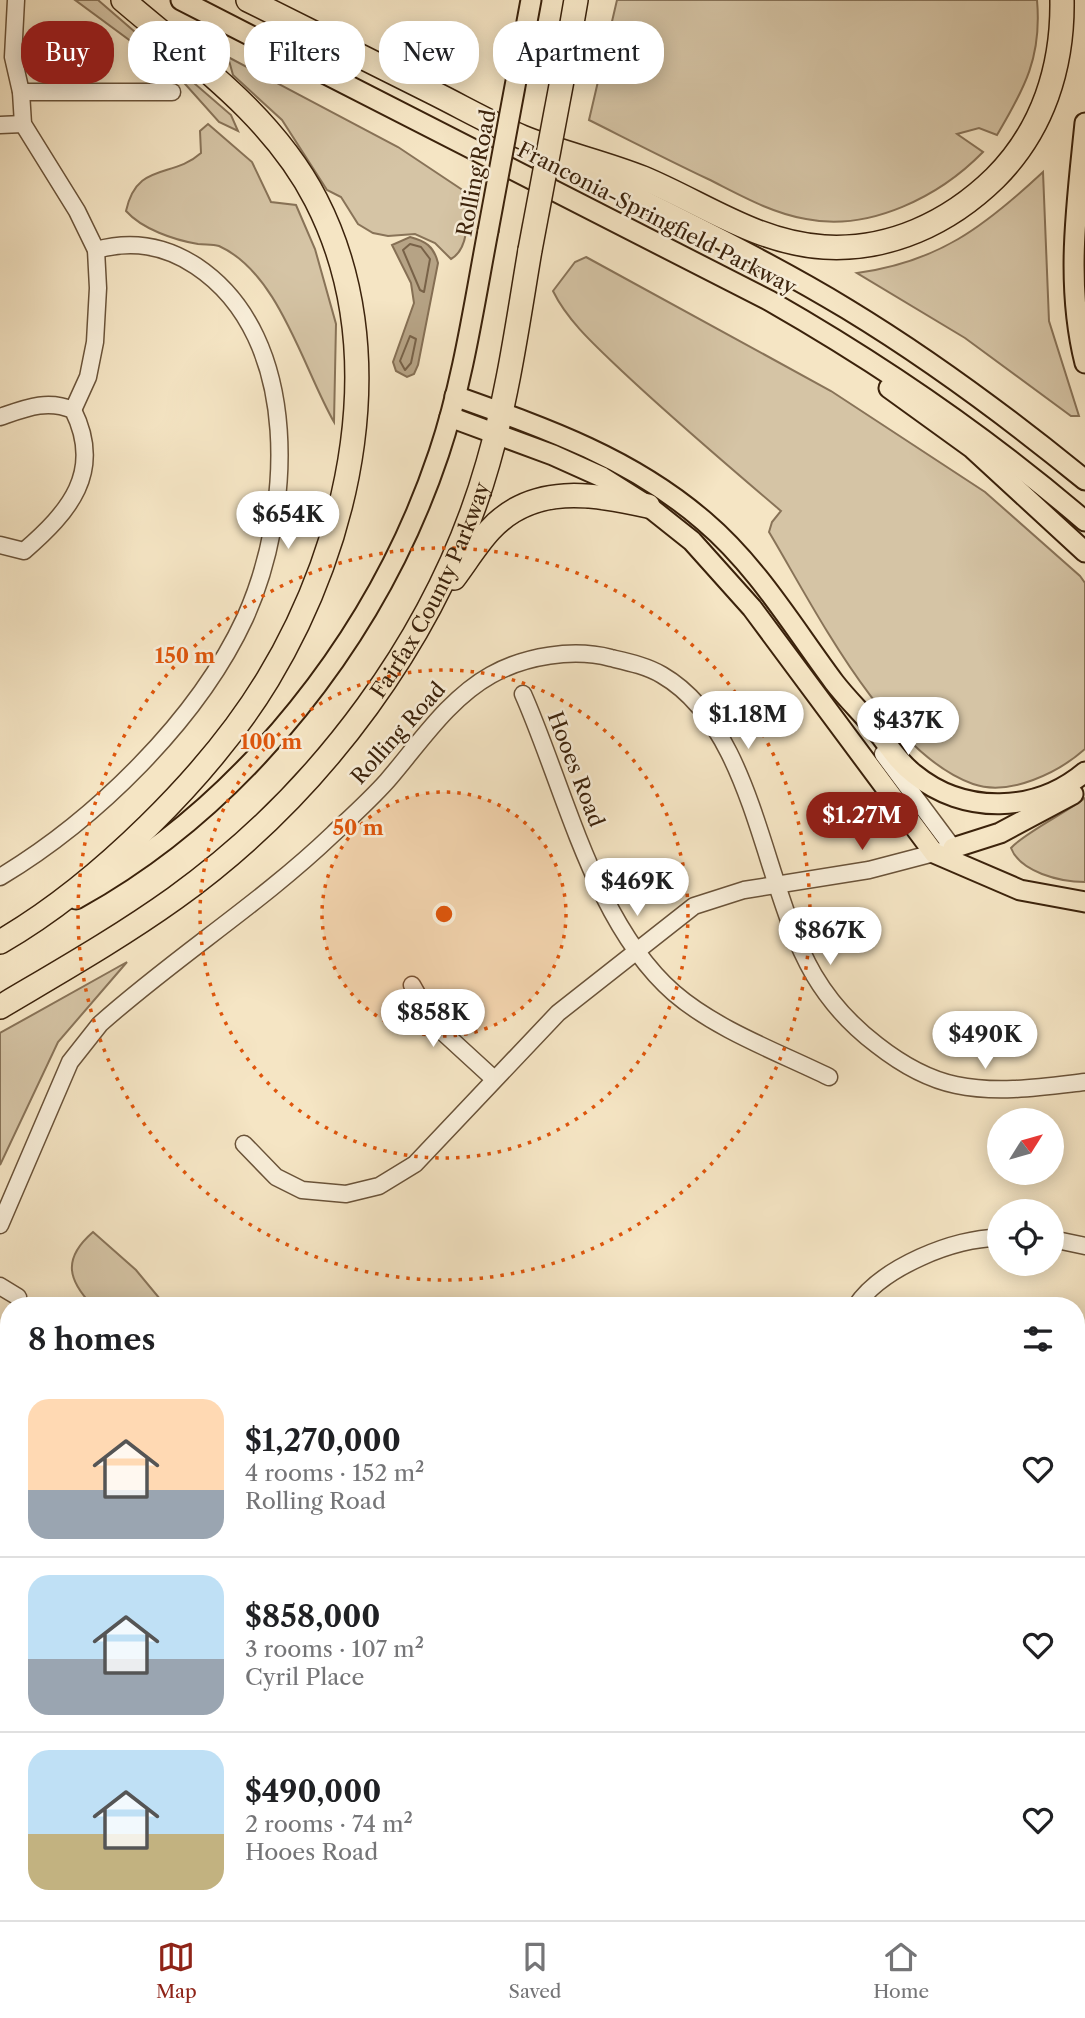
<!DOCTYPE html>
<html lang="en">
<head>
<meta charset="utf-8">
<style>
	:root { --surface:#fff; --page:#f2f2f2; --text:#202124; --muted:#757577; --line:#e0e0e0; --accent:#8f2418 }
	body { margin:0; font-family:"Libre Caslon Text",serif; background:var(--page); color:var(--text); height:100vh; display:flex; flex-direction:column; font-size:26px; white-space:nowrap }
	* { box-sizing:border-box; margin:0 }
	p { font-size:23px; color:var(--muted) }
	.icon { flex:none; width:38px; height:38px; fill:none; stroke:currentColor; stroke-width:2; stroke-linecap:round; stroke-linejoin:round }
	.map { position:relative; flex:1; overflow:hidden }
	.sheet { position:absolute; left:0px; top:1297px; width:1085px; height:625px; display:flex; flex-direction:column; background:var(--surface); border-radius:28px 28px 0 0; box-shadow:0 4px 18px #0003 }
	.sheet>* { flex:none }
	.banner { position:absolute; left:21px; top:21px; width:700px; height:63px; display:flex; gap:14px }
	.needle { width:46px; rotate:53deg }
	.controls { position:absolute; left:987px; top:1108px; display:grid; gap:14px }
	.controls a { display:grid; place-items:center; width:77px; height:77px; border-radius:50%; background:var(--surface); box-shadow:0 4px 18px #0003; font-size:35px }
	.price { position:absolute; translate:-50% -60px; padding:0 16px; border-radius:24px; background:#fff; color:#222; font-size:23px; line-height:46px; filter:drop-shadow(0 2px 4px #0008) }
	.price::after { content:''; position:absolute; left:50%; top:42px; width:21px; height:16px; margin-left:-10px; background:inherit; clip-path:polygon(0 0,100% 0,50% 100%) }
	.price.current { background:var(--accent); color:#fff }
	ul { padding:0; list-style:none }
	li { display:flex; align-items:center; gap:21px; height:175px; padding:0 28px }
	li+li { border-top:2px solid var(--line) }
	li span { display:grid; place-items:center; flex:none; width:196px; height:140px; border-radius:21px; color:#555 }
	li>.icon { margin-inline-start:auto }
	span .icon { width:84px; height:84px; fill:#fffc; stroke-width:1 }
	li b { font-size:30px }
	h2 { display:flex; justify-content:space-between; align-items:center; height:84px; padding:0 28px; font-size:30px }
	.tag { padding:0 24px; border-radius:28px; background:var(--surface); box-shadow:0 4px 18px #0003; font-size:24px; line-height:63px }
	.tag.current { background:var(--accent); color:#fff }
	.tab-bar { display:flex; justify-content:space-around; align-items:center; height:98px; border-top:2px solid var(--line); background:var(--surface); font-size:19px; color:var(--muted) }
	.tab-bar a { display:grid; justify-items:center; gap:4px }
	.tab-bar .current { color:var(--accent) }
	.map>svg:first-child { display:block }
</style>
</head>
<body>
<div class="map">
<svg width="1085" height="1920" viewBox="0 0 1085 1920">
	<rect width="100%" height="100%" fill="#f5e5c4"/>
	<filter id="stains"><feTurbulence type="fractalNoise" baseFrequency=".00286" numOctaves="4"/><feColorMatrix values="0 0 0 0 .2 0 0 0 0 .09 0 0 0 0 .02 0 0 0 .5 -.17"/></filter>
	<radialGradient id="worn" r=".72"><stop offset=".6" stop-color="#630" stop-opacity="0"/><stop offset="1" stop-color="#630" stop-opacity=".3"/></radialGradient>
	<g fill="#d5c4a5" stroke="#887358" stroke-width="2">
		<polygon points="75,0 98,0 231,115 238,131 219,122 178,76"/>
		<path d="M617 0H1037C1042 56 1025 88 997 135L979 128 957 134 983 152C940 196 870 232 806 219 771 213 740 195 708 179 668 160 629 140 589 120Z"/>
		<path d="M228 57 398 147 467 193C467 212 471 248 451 259L435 243 415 234 388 236 373 233 358 224 341 197 327 190 282 120 233 75Z"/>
		<path d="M208 124 252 162 271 202 296 205 315 249 336 324 334 422C303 368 279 273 219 246 212 244 205 245 198 244 174 240 142 229 126 211 137 161 172 179 201 153L200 131Z"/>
		<path d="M1043 172 1049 321 1079 416H1071L965 338 857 273C938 262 984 227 1043 172Z"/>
		<path d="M586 257 831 391 985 492 1080 576 1085 583V749C1059 772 1010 797 973 784 886 753 815 609 769 532L772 522 781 511C727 465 674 420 623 372 598 348 568 322 553 291L575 262Z"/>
		<path d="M1085 798V882C1060 882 1020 872 1011 848 1023 834 1067 812 1085 798Z"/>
		<polygon points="127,962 58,1042 0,1165 0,1033"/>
		<path d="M93 1232 136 1270 165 1305H92C67 1279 63 1258 93 1232Z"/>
		<polygon points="1076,1766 1085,1770 1085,1920 780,1920 765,1913 1076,1913"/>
	</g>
	<path fill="#b6a385" stroke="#856f54" stroke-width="2" d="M410 237C425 241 434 246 438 263L418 365 414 374 407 377 396 371 393 362 414 303 411 283 392 245Z"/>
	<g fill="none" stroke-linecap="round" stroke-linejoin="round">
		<g stroke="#786248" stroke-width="2">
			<polygon points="410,244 421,247 430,259 424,292 420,290 403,250"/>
			<polygon points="410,336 416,339 411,363 405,370 400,361"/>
		</g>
		<defs>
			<g id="minor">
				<polyline points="16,0 13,57 21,92 23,124 77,211 96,250 98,288 95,342 88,377 73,410"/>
				<polyline points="21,92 172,92"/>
				<polyline points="0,125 23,124"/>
				<path d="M0 417C26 408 47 399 73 410 104 472 69 512 24 551L0 545"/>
				<path d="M523 694C565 789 594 923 674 993 717 1030 778 1052 829 1077"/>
				<path d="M0 877C95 820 198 720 245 618 292 514 304 338 196 266 164 245 132 240 96 250"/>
				<polyline points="412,985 434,1024 494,1079"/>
				<polyline points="244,1144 276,1177 302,1190 346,1194 379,1186 415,1164 558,1013 694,906 744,890 869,870 953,848 883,754"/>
				<path d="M0 1225 70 1062 100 1024C175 957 261 903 333 834 351 817 370 800 387 781 419 744 448 699 491 675 525 656 573 648 611 658 628 662 647 666 662 675 755 729 762 887 814 975 830 1002 852 1026 877 1045 900 1063 927 1079 956 1085 998 1094 1042 1087 1085 1082"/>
				<polyline points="1052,1239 1085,1246"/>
				<polyline points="0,1286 18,1297"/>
				<path d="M856 1306C881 1268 955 1237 999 1238"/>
				<polyline points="1076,1558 1085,1542"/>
				<polyline points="1076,1645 1085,1650"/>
			</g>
			<g id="major">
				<path d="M181 0 770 301C882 365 987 437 1085 521"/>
				<polyline points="521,54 531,0"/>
				<path d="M1085 123C1077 203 1065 283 1085 363"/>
				<path d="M560 157C655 208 755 253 847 309 931 360 1009 418 1085 480"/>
				<polyline points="889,388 972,448 1085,552"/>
				<path d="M455 396C545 428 631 458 704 521 757 566 793 627 834 682 847 699 863 714 876 730 888 745 898 762 914 774 964 815 1036 813 1085 772"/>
				<polyline points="450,417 553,455 602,477 648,506 692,541 752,608 934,853 1020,890 1085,902"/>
				<polyline points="953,848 1000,833 1073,794"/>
				<path d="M76 899C245 805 378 635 439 453 463 381 474 305 488 231"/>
			</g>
			<g id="highway">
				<path d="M248 0C309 31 371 61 432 92 462 107 492 124 522 137 561 153 603 162 643 178 703 203 757 243 824 247 889 251 949 223 995 178 1043 130 1063 67 1062 0"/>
				<polyline points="563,75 576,0"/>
				<path d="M454 578C466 562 477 544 490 530 533 483 593 494 648 506"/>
				<path d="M0 942C97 886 210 775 268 679 352 540 393 350 316 200 273 116 193 60 123 0"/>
				<path id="s1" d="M0 1007C59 972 119 938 175 898 320 794 439 635 488 463 508 394 518 321 530 250"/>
			</g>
		</defs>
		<use href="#minor" stroke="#6a5339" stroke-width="19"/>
		<use href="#major" stroke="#3b220b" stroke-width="23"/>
		<use href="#highway" stroke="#3b220b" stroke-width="26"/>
		<use href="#minor" stroke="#f8eed9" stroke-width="16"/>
		<use href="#major" stroke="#f5e5c4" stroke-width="19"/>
		<use href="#highway" stroke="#f5e5c4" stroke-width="23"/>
		<defs>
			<polyline id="major-bridge" points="488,231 521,54"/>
			<polyline id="highway-bridge" points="530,250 563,75"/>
		</defs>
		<use href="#major-bridge" stroke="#3b220b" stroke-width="23" stroke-linecap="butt"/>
		<use href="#highway-bridge" stroke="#3b220b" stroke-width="26" stroke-linecap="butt"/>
		<use href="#major-bridge" stroke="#f5e5c4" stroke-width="19"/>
		<use href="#highway-bridge" stroke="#f5e5c4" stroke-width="23"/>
	</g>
	<circle cx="444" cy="914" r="122" fill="#df560c" fill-opacity=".12"/>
	<g fill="none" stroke="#df560c" stroke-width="3.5" stroke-dasharray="3.5 7">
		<circle cx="444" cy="914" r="122"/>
		<circle cx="444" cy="914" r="244"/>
		<circle cx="444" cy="914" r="366"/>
	</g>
	<g text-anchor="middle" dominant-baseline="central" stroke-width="5" stroke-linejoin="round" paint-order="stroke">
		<g font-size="21" fill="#3b220b" stroke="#f8eed9">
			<text transform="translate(476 173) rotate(-79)">Rolling Road</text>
			<text transform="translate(657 218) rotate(27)">Franconia-Springfield Parkway</text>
			<text stroke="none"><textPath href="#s1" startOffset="612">Fairfax County Parkway</textPath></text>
			<text transform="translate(398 733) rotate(-48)">Rolling Road</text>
			<text transform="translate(576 769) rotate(69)">Hooes Road</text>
		</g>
	</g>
	<circle cx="444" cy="914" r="10" fill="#df560c" stroke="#f8eed9" stroke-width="3.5"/>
	<g font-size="21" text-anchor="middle" font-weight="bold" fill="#df560c" stroke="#f8eed9" stroke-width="5" stroke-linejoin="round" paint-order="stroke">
		<text x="185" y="663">150 m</text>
		<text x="271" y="749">100 m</text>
		<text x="358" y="835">50 m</text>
	</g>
	<rect width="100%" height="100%" filter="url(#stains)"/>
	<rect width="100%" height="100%" fill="url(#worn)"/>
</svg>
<div class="controls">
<a><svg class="needle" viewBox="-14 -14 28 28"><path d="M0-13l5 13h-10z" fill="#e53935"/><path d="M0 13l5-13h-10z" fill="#757577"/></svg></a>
<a><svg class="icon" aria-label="locate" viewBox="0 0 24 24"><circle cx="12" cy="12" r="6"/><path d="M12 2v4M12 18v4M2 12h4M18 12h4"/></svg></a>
</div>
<b class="price" style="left:288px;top:551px">$654K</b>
<b class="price" style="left:748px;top:751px">$1.18M</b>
<b class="price" style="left:908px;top:757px">$437K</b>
<b class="price current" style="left:862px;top:852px">$1.27M</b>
<b class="price" style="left:637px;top:918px">$469K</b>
<b class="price" style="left:830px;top:967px">$867K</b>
<b class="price" style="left:433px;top:1049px">$858K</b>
<b class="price" style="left:985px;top:1071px">$490K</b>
<div class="banner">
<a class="tag current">Buy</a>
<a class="tag">Rent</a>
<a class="tag">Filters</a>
<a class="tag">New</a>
<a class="tag">Apartment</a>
</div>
<section class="sheet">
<h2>8 homes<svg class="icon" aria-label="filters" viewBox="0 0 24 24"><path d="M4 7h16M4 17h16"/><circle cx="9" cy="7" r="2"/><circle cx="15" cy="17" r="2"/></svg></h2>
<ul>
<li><span style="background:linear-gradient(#ffd9b3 65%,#9aa5b1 0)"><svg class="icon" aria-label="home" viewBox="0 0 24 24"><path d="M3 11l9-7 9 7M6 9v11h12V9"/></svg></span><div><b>$1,270,000</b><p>4 rooms · 152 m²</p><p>Rolling Road</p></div><svg class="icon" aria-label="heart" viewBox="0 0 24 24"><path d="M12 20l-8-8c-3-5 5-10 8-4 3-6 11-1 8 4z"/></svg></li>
<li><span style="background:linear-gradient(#bfe0f5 60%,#9aa5b1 0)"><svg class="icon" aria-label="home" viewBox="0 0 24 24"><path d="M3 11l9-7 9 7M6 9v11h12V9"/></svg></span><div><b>$858,000</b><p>3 rooms · 107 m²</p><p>Cyril Place</p></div><svg class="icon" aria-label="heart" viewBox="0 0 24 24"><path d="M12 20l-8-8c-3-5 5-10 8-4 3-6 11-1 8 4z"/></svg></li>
<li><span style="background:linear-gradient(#bfe0f5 60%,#c2b280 0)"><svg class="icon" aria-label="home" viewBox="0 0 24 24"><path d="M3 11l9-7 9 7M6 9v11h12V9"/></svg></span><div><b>$490,000</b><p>2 rooms · 74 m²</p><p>Hooes Road</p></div><svg class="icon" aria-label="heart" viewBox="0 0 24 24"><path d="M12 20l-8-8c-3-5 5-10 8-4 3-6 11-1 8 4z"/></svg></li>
</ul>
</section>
</div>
<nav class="tab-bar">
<a class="current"><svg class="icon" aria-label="map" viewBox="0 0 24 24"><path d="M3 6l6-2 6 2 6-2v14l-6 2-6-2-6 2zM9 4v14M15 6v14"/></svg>Map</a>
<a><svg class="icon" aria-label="saved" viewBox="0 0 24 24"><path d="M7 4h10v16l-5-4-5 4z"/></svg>Saved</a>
<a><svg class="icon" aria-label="home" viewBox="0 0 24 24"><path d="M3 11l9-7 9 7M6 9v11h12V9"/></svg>Home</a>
</nav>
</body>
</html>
